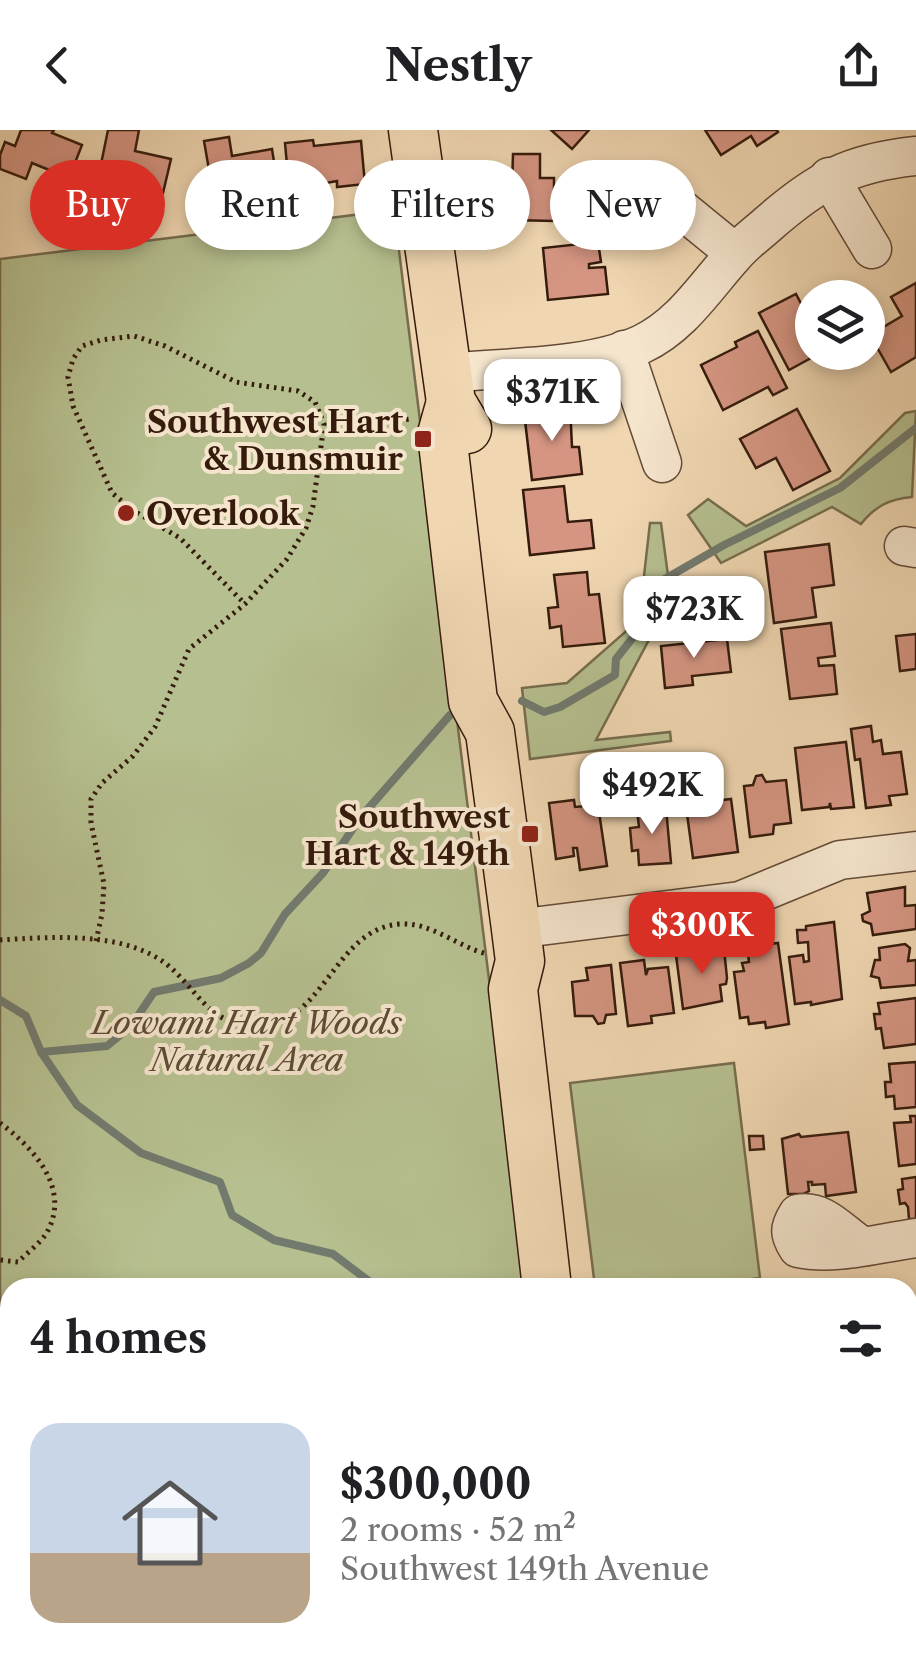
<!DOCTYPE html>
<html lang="en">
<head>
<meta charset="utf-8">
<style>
	:root { --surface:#fff; --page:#f2f2f2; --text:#202124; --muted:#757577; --accent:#d93025 }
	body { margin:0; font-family:"Libre Caslon Text",serif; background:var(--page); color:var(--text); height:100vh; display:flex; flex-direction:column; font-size:38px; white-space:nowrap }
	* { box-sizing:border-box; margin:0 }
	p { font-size:32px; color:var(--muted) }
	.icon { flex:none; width:55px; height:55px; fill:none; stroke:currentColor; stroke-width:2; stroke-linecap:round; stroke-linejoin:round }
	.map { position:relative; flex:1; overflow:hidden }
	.details { position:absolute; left:0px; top:1148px; width:918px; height:392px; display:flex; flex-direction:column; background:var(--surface); border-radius:30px 30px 0 0; box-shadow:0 5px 15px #0003 }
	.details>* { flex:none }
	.banner { position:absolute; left:30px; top:30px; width:858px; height:90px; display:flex; gap:20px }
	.buttons { position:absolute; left:795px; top:150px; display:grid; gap:20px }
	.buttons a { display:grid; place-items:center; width:90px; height:90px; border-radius:50%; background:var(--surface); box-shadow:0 5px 15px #0003; font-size:50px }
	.price { position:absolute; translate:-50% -85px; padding:0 22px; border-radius:20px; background:#fff; color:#222; font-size:32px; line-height:65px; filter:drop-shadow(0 2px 5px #0008) }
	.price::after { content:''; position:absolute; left:50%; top:60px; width:30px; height:22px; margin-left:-15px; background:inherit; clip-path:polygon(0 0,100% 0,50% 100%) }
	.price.active { background:var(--accent); color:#fff }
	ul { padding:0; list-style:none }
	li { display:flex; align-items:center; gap:30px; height:250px; padding:0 30px }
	li span { display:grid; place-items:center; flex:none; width:280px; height:200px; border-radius:30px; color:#555 }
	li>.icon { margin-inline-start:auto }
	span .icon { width:120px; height:120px; fill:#fffc; stroke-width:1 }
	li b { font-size:42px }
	h2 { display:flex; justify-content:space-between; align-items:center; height:120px; padding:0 30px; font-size:42px }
	.pill { padding:0 35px; border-radius:45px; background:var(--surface); box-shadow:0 5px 15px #0003; font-size:35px; line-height:90px }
	.pill.active { background:var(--accent); color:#fff }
	header { display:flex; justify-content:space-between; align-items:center; height:130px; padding:0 30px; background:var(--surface); font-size:45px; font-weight:800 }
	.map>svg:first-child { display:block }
</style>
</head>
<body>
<header><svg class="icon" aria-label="back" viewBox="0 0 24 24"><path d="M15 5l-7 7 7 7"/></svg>Nestly<svg class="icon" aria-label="share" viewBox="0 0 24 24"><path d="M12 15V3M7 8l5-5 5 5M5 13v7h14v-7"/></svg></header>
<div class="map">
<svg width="916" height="1539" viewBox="0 0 916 1539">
	<rect width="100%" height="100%" fill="#f0d7b2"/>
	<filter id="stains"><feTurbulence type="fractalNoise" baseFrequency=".002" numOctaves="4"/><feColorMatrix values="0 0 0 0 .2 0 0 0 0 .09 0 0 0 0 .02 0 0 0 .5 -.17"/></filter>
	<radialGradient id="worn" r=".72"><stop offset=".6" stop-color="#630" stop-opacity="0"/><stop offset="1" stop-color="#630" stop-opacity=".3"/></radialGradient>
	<g fill="#b6bf8f" stroke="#766d4e" stroke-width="2.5">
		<polygon points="394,80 527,1157 10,1158 10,1238 0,1239 0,129"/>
		<path d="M916 281 912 367C890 369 875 376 861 394L832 377 721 433 688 385 708 369 746 396 840 348 905 283Z"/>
		<polygon points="650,393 661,393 671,468 596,610 670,602 671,611 530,629 522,558 567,553 639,490"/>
		<polygon points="734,933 760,1148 687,1158 595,1157 570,953"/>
		<polygon points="908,1357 916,1361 916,1539 639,1539 638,1530 908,1530"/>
	</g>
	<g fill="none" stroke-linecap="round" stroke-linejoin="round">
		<g stroke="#727a6e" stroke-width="8">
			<polyline points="522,571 544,582 560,577 615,545 616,529 660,473 663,450 724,415 840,358 916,298"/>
			<polyline points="0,870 26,886 41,922 77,975 141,1023 220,1052 232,1085 274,1110 333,1124 378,1158"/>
			<polyline points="41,922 107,916 131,896 154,862 221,848 249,833 261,823 285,784 323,743 360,688 450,585"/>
			<polyline points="908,1384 916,1391"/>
			<polyline points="662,1530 663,1539"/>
			<polyline points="870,1530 882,1539"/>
		</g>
	</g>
	<g fill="#d59582" stroke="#351b0c" stroke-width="2.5">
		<polygon points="21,0 54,0 52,3 82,15 69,48 32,33 26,49 0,39 0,25 5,12 15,16"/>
		<polygon points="108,0 139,0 135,21 171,29 163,63 109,51 112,37 101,34"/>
		<polygon points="551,0 589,0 572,19"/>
		<polygon points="705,0 777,0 778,2 757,16 751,6 721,25"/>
		<polygon points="229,7 232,26 272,19 277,51 213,63 204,11"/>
		<polygon points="313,10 314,16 361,11 365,54 337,57 337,51 326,53 327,57 316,58 316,54 289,57 285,13"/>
		<polygon points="513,24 540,24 540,48 554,48 554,91 511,90"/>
		<polygon points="598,112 601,132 589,134 589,138 605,137 608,164 548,170 543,118"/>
		<polygon points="916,153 916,227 891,242 870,205 902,186 891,167"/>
		<polygon points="796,164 806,183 812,180 812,222 822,222 789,240 759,183"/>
		<polygon points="758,201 787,258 773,265 768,257 723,280 701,235 737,217 735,212"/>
		<polygon points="570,275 572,317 579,317 582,344 532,350 524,282"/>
		<polygon points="797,279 830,341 793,360 776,328 756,338 740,309"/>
		<polygon points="564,356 568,392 591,390 594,418 530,425 523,360"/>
		<polygon points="829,414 834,455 812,458 816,487 774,493 765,422"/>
		<polygon points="587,442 589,465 599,464 605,513 563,517 561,496 550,498 548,478 558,477 554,445"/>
		<polygon points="831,493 835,526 818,528 819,536 834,535 837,564 790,569 781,499"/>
		<polygon points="916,504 916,539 900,541 896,506"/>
		<polygon points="727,509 731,542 692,546 693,555 665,558 661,516"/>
		<polygon points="871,596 873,612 881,610 883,624 901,622 907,664 889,666 891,675 866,678 860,629 855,630 851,599"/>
		<polygon points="846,612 854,677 831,679 830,673 829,677 802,680 795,618"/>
		<polygon points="762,645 766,652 786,650 791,693 774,695 773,704 750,707 744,656 753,655 756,646"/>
		<polygon points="731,669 738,722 693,728 687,684 698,683 697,673"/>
		<polygon points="574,670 575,677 598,675 607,736 580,740 577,718 573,718 574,726 556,729 549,673"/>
		<polygon points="666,678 671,733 639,735 638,720 632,721 630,698 639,697 637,680"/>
		<polygon points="905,757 905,776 916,775 916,799 873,805 871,794 863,791 862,785 870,781 867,763"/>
		<polygon points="834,792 842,869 811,875 811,872 795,874 789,827 803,825 804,832 809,831 808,812 798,813 797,800 806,800 806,796"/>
		<polygon points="778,813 789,894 766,898 765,892 749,894 748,887 740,888 734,842 744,841 742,833 749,832 747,817"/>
		<polygon points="905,814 910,818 908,831 916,830 916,855 881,858 879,848 871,846 875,830 880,830 879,818"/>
		<polygon points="724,819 727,848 726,854 720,855 722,871 683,879 676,825"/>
		<polygon points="644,830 646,845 648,839 668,837 674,883 651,886 652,893 628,896 620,833"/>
		<polygon points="611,835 616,884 606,885 604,893 598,894 593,886 575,886 572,852 588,850 586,838"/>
		<polygon points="916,868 916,914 884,918 881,898 876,899 874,884 880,884 878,873"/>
		<polygon points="916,932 916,977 895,979 894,966 886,967 885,952 891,952 889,934"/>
		<polygon points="910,986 916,986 916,1034 899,1036 894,993 911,992"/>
		<polygon points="848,1002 856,1062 826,1066 825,1054 812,1055 812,1052 808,1052 809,1061 803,1064 788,1064 782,1009 799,1004 801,1007"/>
		<polygon points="749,1006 763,1006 764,1019 750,1020"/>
		<polygon points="916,1047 916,1089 909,1089 908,1077 905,1073 900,1074 898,1060 903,1059 902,1049"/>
		<rect x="0" y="1290" width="10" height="48"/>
		<polygon points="6,1447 10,1448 10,1490 0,1490 0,1451 6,1451"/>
		<rect x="177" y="1530" width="36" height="7"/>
	</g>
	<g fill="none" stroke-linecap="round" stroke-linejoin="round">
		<defs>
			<g id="minor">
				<polyline points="829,47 872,119"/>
				<polyline points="648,52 735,123"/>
				<polyline points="624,220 662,333"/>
				<path d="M447 243C506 237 588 239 642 214 682 195 705 157 734 125 744 113 757 104 768 94 817 51 849 33 916 26"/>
				<polyline points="904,416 916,418"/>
				<polyline points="516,799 740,771 840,730 916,721"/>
				<path d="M860 1115C840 1102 823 1079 798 1084 789 1098 789 1104 798 1118 834 1126 879 1113 916 1108"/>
				<polyline points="0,1399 10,1399"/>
				<polyline points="274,1530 275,1539"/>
			</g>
			<g id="major">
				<polyline points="413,0 451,272 467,299"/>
				<polyline points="451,272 442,304 473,571 490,602 516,799 520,831 513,859 547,1158"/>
				<polyline points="603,1530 604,1539"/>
			</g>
		</defs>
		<use href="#minor" stroke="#644a36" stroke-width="41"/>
		<use href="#major" stroke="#351b0c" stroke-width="51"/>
		<g stroke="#351b0c" stroke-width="5" stroke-dasharray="2.5 5" stroke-linecap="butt">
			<polyline points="354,296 411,289"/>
			<path d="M0 810C51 807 121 801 165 833 195 856 207 892 249 896 324 903 332 797 401 794 431 792 458 817 487 824"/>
			<polyline points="96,811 102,784 104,754 91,693 91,669 102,653 133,626 155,597 189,519 245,474 287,429 306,398 313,376 324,294 315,272 298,261 236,252 165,216 134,206 101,210 82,216 73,229 68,247 73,276 112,363 134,381 180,408 245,474"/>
			<path d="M0 993C35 1019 72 1060 46 1104 39 1114 27 1123 18 1132L0 1130"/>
		</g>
		<use href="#minor" stroke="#f5e5cd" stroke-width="38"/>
		<use href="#major" stroke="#f0d7b2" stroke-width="48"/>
	</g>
	<g fill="#8f2418" stroke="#f5e5cd" stroke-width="4">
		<rect x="413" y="299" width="20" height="20" rx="5"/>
		<circle cx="126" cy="383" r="10"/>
		<rect x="520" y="694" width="20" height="20" rx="5"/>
	</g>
	<g text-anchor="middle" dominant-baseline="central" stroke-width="8" stroke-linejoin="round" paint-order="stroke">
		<g font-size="32" font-weight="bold" fill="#351b0c" stroke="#f5e5cd" text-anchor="end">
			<text x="403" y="291">Southwest Hart<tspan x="403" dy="37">&amp; Dunsmuir</tspan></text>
			<text x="146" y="383" text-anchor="start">Overlook</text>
			<text x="510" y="686">Southwest<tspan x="510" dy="37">Hart &amp; 149th</tspan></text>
		</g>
		<g font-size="32" font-style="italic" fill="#5c4c33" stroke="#f5e5cd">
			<text x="247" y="892">Lowami Hart Woods<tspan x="247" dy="37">Natural Area</tspan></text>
		</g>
	</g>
	<rect width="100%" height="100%" filter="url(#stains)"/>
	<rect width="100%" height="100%" fill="url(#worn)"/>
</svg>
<div class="buttons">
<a><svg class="icon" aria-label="layers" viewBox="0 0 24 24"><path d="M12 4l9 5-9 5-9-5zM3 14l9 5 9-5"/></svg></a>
</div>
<b class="price" style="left:552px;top:314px">$371K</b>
<b class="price" style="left:694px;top:531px">$723K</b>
<b class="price" style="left:652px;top:707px">$492K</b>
<b class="price active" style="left:702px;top:847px">$300K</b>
<div class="banner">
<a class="pill active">Buy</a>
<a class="pill">Rent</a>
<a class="pill">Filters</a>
<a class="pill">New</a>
</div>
<section class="details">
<h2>4 homes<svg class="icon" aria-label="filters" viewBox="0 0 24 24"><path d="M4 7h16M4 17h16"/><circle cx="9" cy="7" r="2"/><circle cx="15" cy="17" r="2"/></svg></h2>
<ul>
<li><span style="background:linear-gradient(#c9d6e8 65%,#b9a48a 0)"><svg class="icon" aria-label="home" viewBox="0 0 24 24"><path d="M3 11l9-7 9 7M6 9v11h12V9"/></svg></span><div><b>$300,000</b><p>2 rooms · 52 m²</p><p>Southwest 149th Avenue</p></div></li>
</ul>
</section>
</div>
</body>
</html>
